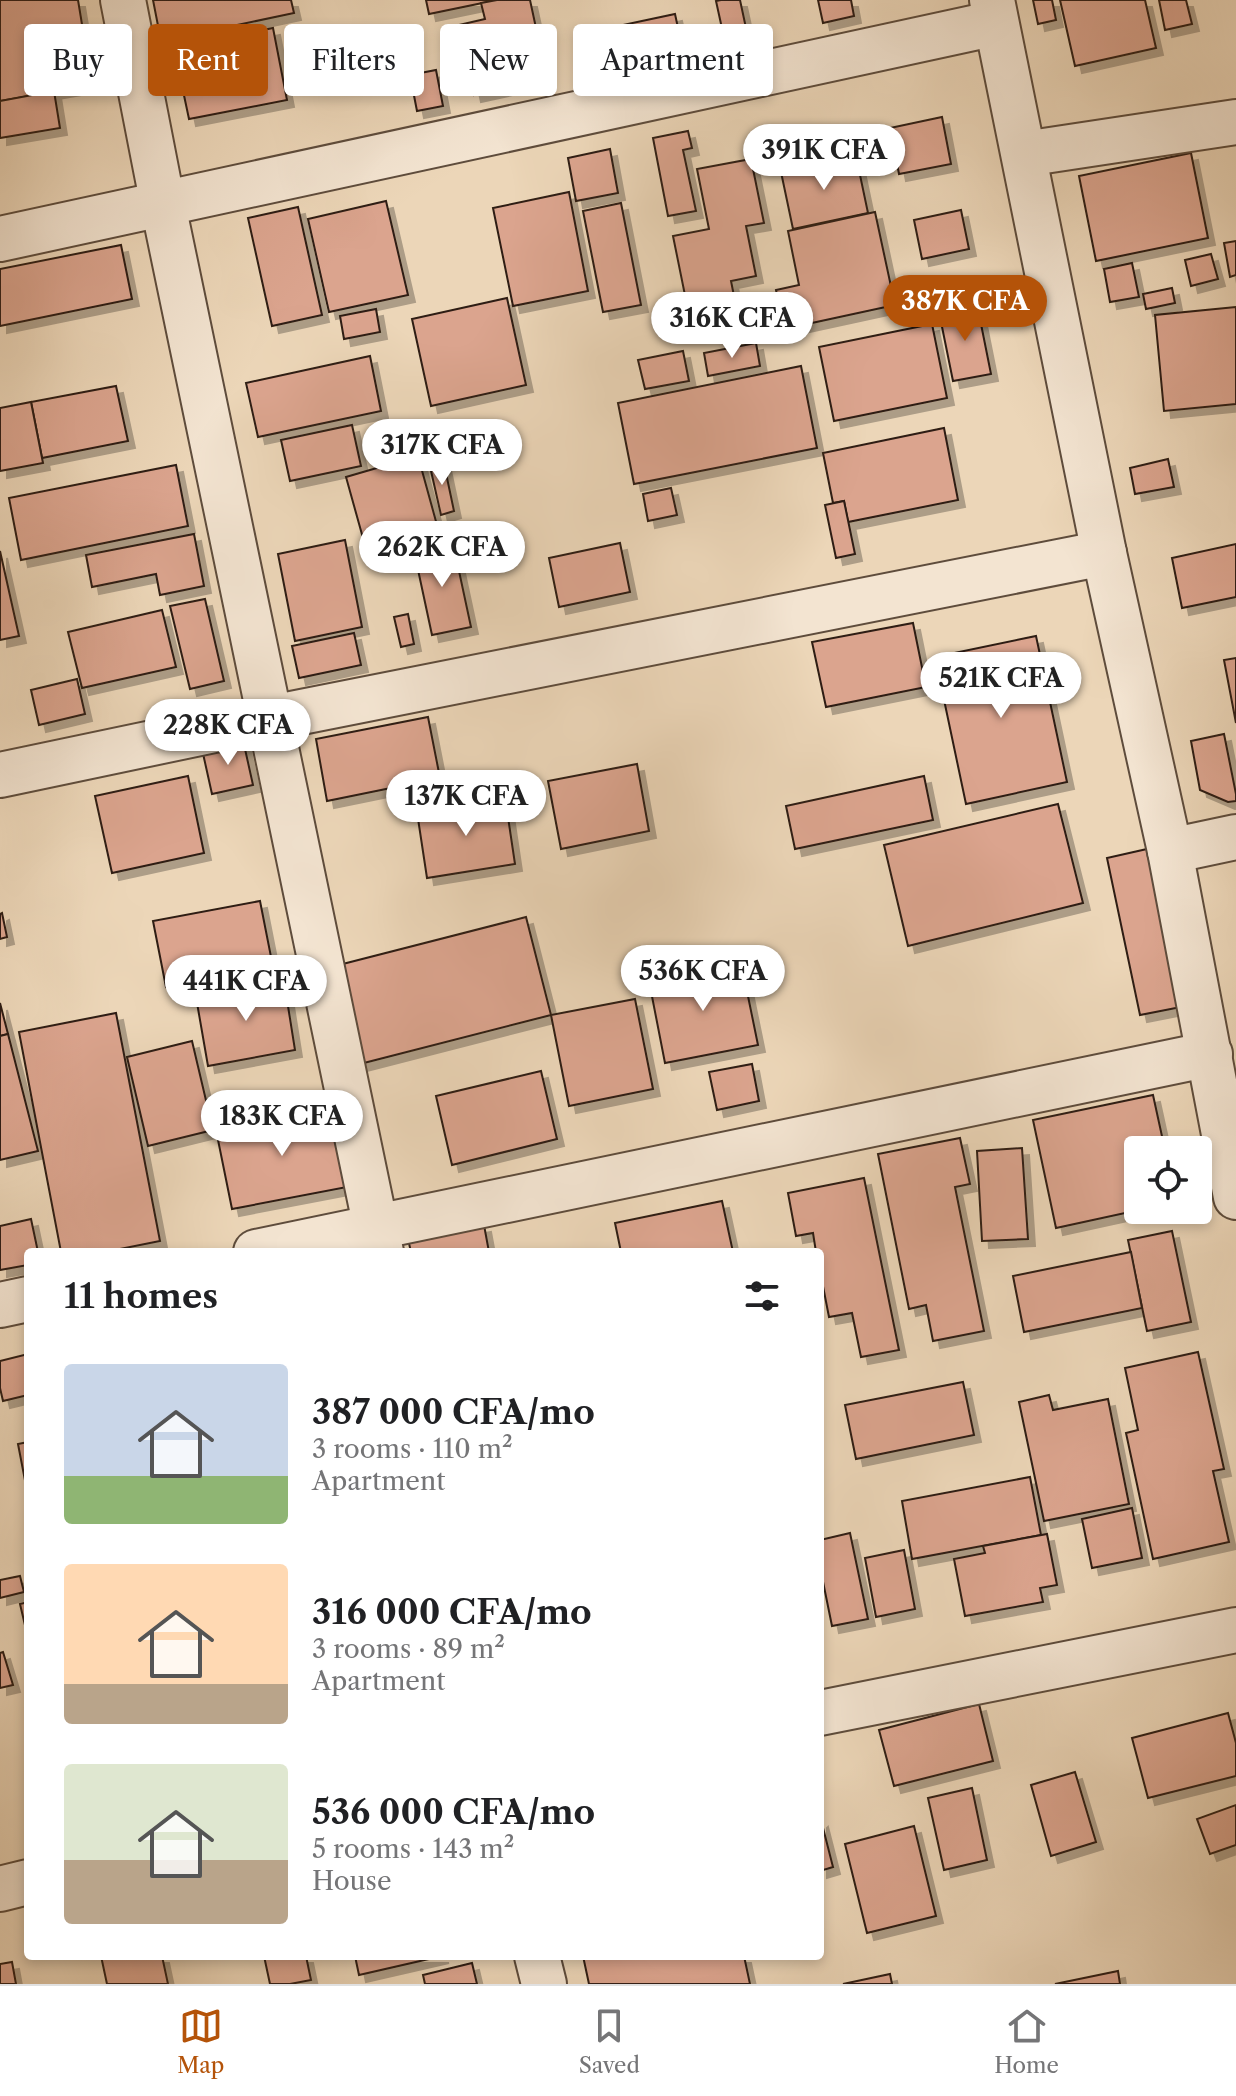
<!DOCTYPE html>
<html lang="en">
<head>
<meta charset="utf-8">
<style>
	:root { --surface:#fff; --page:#f6f6f6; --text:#202124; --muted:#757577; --line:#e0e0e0; --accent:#b45309 }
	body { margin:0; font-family:"Libre Caslon Text",serif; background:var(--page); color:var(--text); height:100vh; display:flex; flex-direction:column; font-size:30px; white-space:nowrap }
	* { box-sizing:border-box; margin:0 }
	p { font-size:26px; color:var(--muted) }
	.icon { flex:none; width:44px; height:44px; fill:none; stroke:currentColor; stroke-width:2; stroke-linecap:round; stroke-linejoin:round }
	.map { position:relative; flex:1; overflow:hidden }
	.panel { position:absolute; left:24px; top:1248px; width:800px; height:712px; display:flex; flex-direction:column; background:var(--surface); border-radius:8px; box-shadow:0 4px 12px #0003 }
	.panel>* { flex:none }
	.hud { position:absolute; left:24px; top:24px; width:800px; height:72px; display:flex; gap:16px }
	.buttons { position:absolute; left:1124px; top:1136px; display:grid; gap:16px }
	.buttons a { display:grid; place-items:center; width:88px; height:88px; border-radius:8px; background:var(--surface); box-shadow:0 4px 12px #0003; font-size:40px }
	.price { position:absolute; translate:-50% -68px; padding:0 18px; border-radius:28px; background:#fff; color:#222; font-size:26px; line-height:52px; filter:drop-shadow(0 2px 4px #0008) }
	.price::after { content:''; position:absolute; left:50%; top:48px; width:24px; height:18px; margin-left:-12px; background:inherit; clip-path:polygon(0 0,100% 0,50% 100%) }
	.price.selected { background:var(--accent); color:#fff }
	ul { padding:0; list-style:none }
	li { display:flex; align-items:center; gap:24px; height:200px; padding:0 40px }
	li span { display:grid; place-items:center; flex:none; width:224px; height:160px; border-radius:8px; color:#555 }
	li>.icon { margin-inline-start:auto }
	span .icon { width:96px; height:96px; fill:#fffc; stroke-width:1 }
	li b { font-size:34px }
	h2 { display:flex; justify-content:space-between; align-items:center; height:96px; padding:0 40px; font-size:34px }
	.chip { padding:0 28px; border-radius:8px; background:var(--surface); box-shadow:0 4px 12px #0003; font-size:28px; line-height:72px }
	.chip.selected { background:var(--accent); color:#fff }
	.tab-bar { display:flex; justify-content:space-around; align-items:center; height:112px; border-top:2px solid var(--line); background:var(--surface); font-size:22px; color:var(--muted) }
	.tab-bar a { display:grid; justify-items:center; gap:4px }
	.tab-bar .selected { color:var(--accent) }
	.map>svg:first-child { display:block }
</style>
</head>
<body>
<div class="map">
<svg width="1236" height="1984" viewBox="0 0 1236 1984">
	<defs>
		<filter id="shadow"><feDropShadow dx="7" dy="7" stdDeviation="0" flood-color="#0004"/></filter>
	</defs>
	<rect width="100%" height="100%" fill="#ecd6b8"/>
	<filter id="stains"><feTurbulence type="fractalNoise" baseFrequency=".0025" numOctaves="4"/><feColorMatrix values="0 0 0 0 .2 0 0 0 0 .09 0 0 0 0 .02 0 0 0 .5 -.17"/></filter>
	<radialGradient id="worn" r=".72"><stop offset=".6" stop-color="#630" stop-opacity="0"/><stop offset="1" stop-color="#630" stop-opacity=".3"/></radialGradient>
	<g fill="#dba48e" stroke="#2e1e12" stroke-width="2" filter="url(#shadow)">
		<polygon points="0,0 78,0 92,85 0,101"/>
		<polygon points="153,0 291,0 294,13 161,41"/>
		<polygon points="426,0 497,0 429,14"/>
		<polygon points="497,0 530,0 547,79 474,95 459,25 485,19 481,3"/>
		<polygon points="721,0 740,0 746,28 723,33 716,1"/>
		<polygon points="818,0 851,0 854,16 823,23"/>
		<polygon points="1033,0 1052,0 1056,20 1038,24"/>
		<polygon points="1060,0 1145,0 1156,48 1075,66"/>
		<polygon points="1159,0 1186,0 1192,24 1165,30"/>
		<polygon points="675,14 683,51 631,63 623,25"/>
		<polygon points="273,28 287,100 189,119 174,48"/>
		<polygon points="436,70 443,106 417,111 410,75"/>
		<polygon points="54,91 60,128 0,138 0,101"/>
		<polygon points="942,117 951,164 899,174 890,128"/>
		<polygon points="688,131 692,148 683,150 696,211 668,216 653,138"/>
		<polygon points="610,149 618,193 576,201 568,158"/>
		<polygon points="1191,153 1208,238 1096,261 1079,176"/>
		<polygon points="856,156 868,213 793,229 781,172"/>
		<polygon points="751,159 764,223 746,226 756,276 731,281 736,306 689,315 673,236 709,229 697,169"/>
		<polygon points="569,192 588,291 513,306 493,208"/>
		<polygon points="386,201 408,295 329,312 308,219"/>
		<polygon points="621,203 641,305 603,312 583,211"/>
		<polygon points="298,207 322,315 272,326 248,218"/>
		<polygon points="961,210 969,249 922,259 914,220"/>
		<polygon points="875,212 895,305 784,329 776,290 799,285 788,231"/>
		<polygon points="1236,241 1236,275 1230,277 1224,243"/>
		<polygon points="121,245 132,299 0,326 0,269"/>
		<polygon points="1211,254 1218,279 1191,286 1185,260"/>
		<polygon points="1132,263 1139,297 1110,302 1104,269"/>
		<polygon points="1172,288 1175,303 1146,309 1143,294"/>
		<polygon points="507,298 526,385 431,406 412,319"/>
		<polygon points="977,304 991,374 953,381 939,312"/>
		<polygon points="1236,307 1236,404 1164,411 1155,315"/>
		<polygon points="376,309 380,332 344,339 340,316"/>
		<polygon points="932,324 947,398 834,421 819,347"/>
		<polygon points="756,343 760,366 708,376 704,353"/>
		<polygon points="683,351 689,381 645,389 638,360"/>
		<polygon points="370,356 381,411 258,437 246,383"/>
		<polygon points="801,366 817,448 634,484 618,403"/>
		<polygon points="116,386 128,441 42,458 31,402"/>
		<polygon points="31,402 43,463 0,471 0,408"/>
		<polygon points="352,425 361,466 290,481 281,440"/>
		<polygon points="944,428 958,500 848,522 844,501 833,503 823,453"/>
		<polygon points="418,456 440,536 368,556 346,477"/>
		<polygon points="443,459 454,511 441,515 429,462"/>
		<polygon points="1168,459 1174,487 1135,494 1130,468"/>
		<polygon points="176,465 188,526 21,560 9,498"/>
		<polygon points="671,488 677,515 648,521 643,494"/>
		<polygon points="844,501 855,554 836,558 825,505"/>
		<polygon points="194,534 204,586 160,595 156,574 92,587 86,555"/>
		<polygon points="345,540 362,627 295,641 278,554"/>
		<polygon points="453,543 471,627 432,635 414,551"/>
		<polygon points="620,543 630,592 559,607 549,558"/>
		<polygon points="1236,544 1236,597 1182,608 1172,558"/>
		<polygon points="0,551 19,636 0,640"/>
		<polygon points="205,599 224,681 190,689 170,606"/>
		<polygon points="162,610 176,667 82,688 68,632"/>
		<polygon points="408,614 414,644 401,647 394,617"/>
		<polygon points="913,623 926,687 826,707 812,642"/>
		<polygon points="354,633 361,665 299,678 292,646"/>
		<polygon points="1036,636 1067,782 966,804 935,657"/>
		<polygon points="1236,658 1236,723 1224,660"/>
		<polygon points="77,679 85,714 39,725 31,690"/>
		<polygon points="428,717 440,778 327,801 316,739"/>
		<polygon points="1224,734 1236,794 1236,801 1228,802 1200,790 1191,741"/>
		<polygon points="243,740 253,785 212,794 202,749"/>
		<polygon points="637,764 649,831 561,849 548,781"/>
		<polygon points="188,776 204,853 112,873 95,796"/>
		<polygon points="924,776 933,820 795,849 786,806"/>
		<polygon points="505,797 515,864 427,878 417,812"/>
		<polygon points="1058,804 1083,903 908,946 884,845"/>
		<polygon points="1147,849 1181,1007 1140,1015 1107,858"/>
		<polygon points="260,901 273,967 166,987 153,921"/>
		<polygon points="2,913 7,937 0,939 0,914"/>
		<polygon points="526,917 551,1015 356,1065 331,967"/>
		<polygon points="741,962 758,1045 665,1063 649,981"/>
		<polygon points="284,981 295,1050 208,1066 196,997"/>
		<polygon points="635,999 653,1089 569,1106 551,1015"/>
		<polygon points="0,1003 8,1034 0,1036"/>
		<polygon points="116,1013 160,1241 105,1252 61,1252 19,1032"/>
		<polygon points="8,1034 38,1151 0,1160 0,1036"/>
		<polygon points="192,1041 213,1130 148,1146 127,1057"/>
		<polygon points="752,1064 759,1101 717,1110 709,1072"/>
		<polygon points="541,1071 557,1139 452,1165 436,1096"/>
		<polygon points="1153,1095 1165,1150 1138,1150 1139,1210 1056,1228 1033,1120"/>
		<polygon points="332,1107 347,1187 232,1209 216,1130"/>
		<polygon points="960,1138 970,1184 955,1187 984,1331 933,1341 926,1305 909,1309 878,1154"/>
		<polygon points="1022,1148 1028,1239 982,1241 977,1151"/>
		<polygon points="864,1178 899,1350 861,1357 852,1313 829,1317 820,1271 820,1252 816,1252 813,1233 796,1236 788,1193"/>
		<polygon points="722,1201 733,1252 621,1252 615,1223"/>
		<polygon points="31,1219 38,1252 28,1252 28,1265 0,1270 0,1226"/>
		<polygon points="484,1225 489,1252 411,1252 408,1239"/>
		<polygon points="1172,1231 1191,1322 1147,1331 1128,1240"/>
		<polygon points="1131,1252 1142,1308 1024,1332 1013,1276"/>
		<polygon points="1198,1352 1224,1469 1213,1471 1229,1542 1153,1559 1126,1433 1138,1430 1125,1368"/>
		<polygon points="28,1354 28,1395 3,1401 0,1388 0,1361"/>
		<polygon points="963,1382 974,1435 856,1459 845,1405"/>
		<polygon points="1049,1395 1053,1410 1108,1399 1129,1504 1044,1521 1019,1402"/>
		<polygon points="28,1442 28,1496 18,1444"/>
		<polygon points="1030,1477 1041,1535 912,1559 902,1501"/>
		<polygon points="1132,1508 1142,1558 1092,1568 1082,1519"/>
		<polygon points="850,1533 868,1619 832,1626 820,1567 820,1540"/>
		<polygon points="1047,1534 1057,1585 1040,1588 1043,1602 965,1616 954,1559 985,1553 983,1546"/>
		<polygon points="904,1550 915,1609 876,1617 865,1558"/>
		<polygon points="20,1576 24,1592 0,1598 0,1580"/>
		<polygon points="28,1602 28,1638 20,1604"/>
		<polygon points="3,1652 13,1685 0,1688 0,1653"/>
		<polygon points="979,1704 993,1761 894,1786 879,1730"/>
		<polygon points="1228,1713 1236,1743 1236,1776 1148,1798 1132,1738"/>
		<polygon points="1075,1772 1096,1842 1051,1856 1031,1785"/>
		<polygon points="972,1788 987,1860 944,1870 928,1798"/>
		<polygon points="1236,1805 1236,1845 1210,1854 1197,1819"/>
		<polygon points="821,1820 833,1867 820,1871 820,1821"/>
		<polygon points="914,1826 936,1916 867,1933 845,1844"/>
		<polygon points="101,1956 162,1956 168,1984 107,1984"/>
		<polygon points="264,1956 306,1956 311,1980 290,1984 270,1984"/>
		<polygon points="355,1956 442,1956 359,1975"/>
		<polygon points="583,1956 744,1956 750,1984 589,1984"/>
		<polygon points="12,1962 16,1984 0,1984 0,1964"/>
		<polygon points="472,1963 477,1984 425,1984 423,1975"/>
		<polygon points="1118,1971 1120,1984 1055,1984"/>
		<polygon points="890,1974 892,1984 843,1984"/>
	</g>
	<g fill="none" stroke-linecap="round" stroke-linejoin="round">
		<defs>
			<g id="minor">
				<polyline points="123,0 163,205 381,1252"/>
				<polyline points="992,0 1104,553 1170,851 1236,1197"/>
				<polyline points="1024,154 1236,122"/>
				<polyline points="0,239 996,23"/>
				<polyline points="0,775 271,718 1104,553"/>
				<polyline points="1170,851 1236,837"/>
				<polyline points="256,1252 1210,1054"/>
				<polyline points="0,1305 28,1299"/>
				<polyline points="820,1713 1236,1630"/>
				<polyline points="0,1889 28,1882"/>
				<polyline points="537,1956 544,1984"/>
			</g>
		</defs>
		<use href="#minor" stroke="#5e4c3c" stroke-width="48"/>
		<use href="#minor" stroke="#f3e4d1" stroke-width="44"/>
	</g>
	<rect width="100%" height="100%" filter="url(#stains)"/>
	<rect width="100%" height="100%" fill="url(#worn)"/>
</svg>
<div class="buttons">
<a><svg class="icon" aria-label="locate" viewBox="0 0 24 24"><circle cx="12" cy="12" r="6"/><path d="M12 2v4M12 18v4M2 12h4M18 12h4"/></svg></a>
</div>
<b class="price" style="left:824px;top:192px">391K CFA</b>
<b class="price selected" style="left:965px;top:343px">387K CFA</b>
<b class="price" style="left:732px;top:360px">316K CFA</b>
<b class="price" style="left:442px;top:487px">317K CFA</b>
<b class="price" style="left:442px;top:589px">262K CFA</b>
<b class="price" style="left:1001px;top:720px">521K CFA</b>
<b class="price" style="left:228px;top:767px">228K CFA</b>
<b class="price" style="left:466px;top:838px">137K CFA</b>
<b class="price" style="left:703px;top:1013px">536K CFA</b>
<b class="price" style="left:246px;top:1023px">441K CFA</b>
<b class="price" style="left:282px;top:1158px">183K CFA</b>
<div class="hud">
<a class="chip">Buy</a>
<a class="chip selected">Rent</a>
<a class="chip">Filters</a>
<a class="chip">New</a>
<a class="chip">Apartment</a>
</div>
<section class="panel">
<h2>11 homes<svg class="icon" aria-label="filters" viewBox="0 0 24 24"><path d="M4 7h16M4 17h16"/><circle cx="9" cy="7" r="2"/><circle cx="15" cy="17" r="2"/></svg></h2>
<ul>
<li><span style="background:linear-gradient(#c9d6e8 70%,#8fb573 0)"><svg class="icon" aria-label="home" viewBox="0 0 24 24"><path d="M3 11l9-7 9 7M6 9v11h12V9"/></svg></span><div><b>387 000 CFA/mo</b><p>3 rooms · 110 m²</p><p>Apartment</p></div></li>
<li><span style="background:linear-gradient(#ffd9b3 75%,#b9a48a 0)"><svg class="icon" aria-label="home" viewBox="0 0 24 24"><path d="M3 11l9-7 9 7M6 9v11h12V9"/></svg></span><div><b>316 000 CFA/mo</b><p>3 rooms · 89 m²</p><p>Apartment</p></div></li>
<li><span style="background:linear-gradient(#dfe7d0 60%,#b9a48a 0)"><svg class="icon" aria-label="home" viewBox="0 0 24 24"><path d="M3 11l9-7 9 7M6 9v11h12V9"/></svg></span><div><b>536 000 CFA/mo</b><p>5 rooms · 143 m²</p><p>House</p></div></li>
</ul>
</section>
</div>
<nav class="tab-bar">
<a class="selected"><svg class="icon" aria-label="map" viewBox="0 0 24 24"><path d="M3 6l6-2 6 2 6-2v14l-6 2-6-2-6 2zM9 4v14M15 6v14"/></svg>Map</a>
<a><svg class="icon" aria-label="saved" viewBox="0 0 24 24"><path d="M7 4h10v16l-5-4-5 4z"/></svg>Saved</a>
<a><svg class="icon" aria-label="home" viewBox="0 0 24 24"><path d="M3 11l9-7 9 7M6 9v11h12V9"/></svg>Home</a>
</nav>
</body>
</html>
